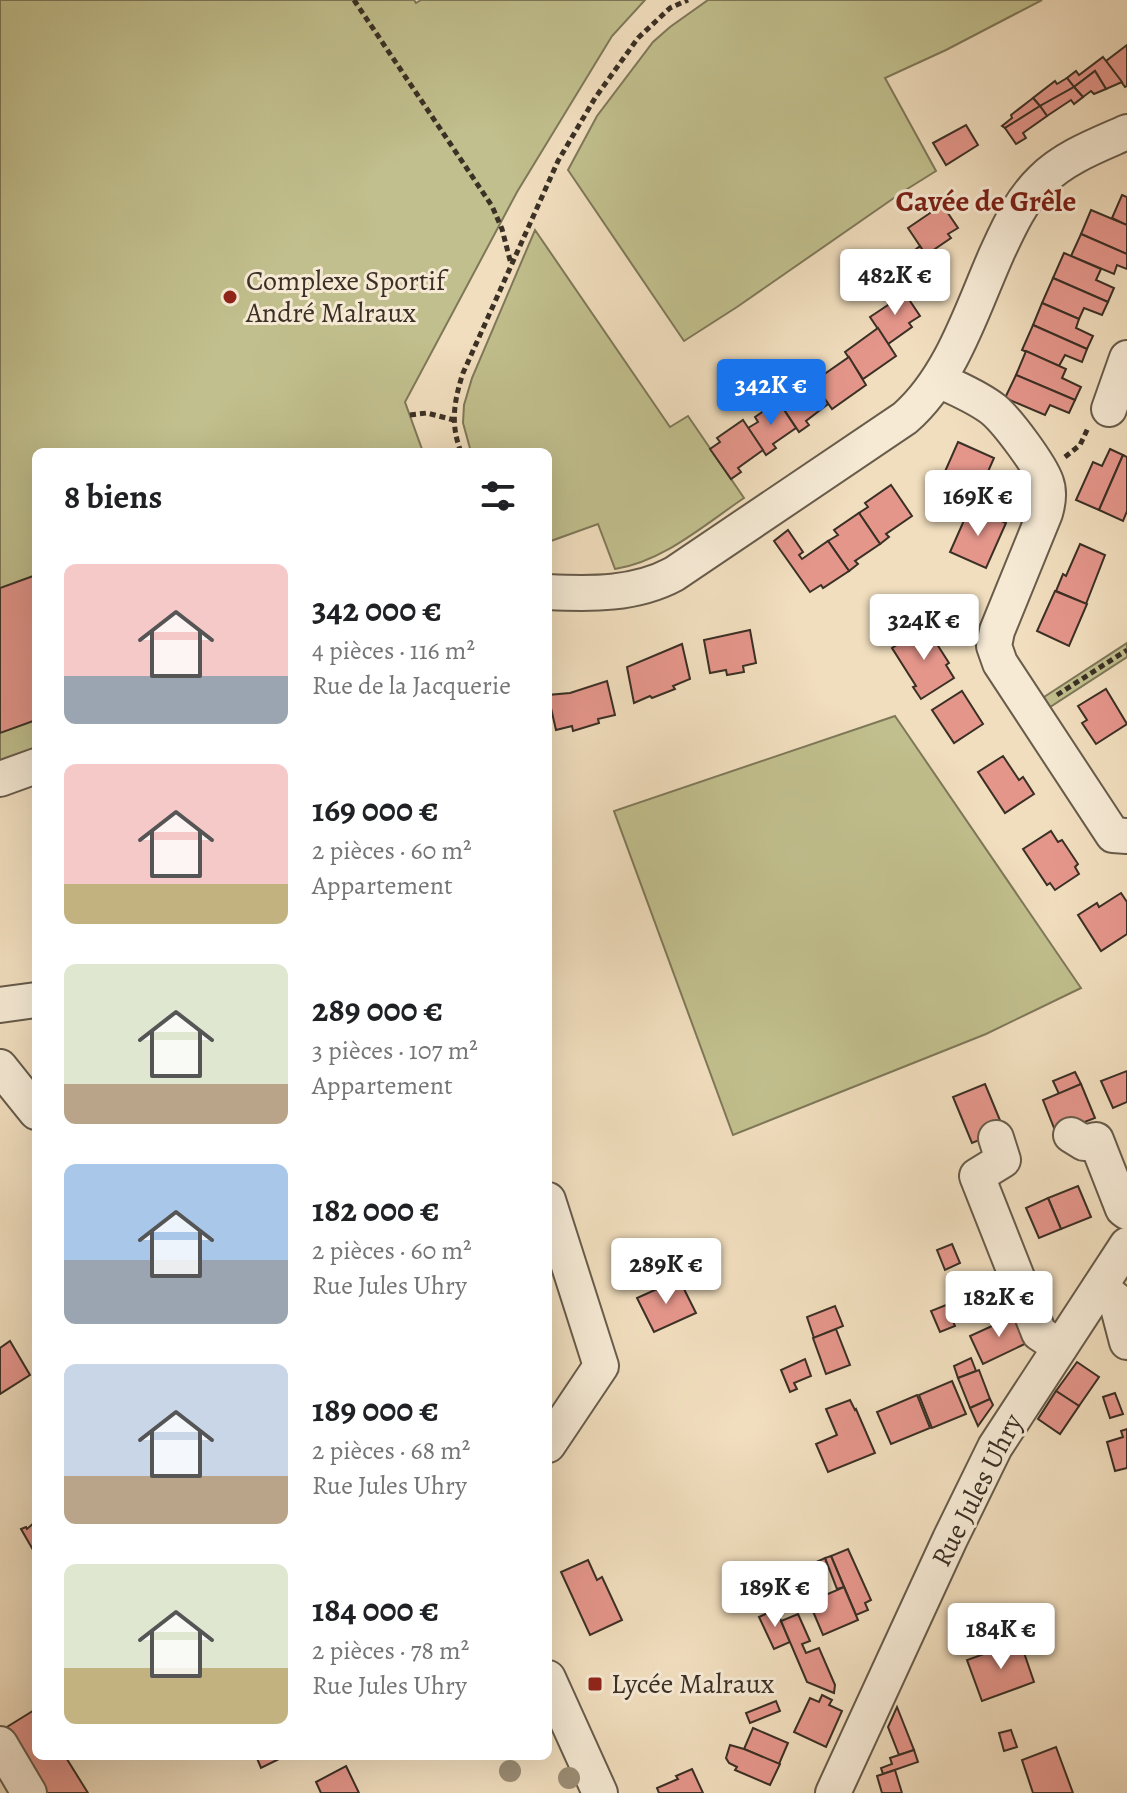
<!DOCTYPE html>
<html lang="fr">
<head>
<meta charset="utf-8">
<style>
	:root { --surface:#fff; --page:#f2f2f2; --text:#202124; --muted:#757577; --accent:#1a73e8 }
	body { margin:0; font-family:Alegreya,serif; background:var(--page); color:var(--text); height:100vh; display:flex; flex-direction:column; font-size:30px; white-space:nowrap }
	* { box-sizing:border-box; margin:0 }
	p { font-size:26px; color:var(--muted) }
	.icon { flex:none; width:44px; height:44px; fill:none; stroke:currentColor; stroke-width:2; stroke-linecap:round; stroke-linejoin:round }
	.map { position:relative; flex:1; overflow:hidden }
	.side { position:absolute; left:32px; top:448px; width:520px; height:1312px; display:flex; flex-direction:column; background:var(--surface); border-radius:12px; box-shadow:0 8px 32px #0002 }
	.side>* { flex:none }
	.price { position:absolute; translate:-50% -68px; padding:0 18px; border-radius:8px; background:#fff; color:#222; font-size:26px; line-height:52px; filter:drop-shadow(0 2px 4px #0008) }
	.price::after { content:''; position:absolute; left:50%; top:48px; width:24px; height:18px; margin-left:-12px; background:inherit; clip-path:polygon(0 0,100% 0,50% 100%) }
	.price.active { background:var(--accent); color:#fff }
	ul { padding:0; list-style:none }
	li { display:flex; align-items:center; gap:24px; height:200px; padding:0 32px }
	li span { display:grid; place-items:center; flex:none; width:224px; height:160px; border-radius:12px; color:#555 }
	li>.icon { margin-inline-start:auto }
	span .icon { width:96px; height:96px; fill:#fffc; stroke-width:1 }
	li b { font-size:34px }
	h2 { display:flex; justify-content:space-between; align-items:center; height:96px; padding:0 32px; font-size:34px }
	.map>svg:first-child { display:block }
</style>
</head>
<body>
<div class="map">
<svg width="1127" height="1793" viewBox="0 0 1127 1793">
	<rect width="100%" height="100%" fill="#f1debe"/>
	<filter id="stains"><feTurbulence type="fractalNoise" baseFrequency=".0025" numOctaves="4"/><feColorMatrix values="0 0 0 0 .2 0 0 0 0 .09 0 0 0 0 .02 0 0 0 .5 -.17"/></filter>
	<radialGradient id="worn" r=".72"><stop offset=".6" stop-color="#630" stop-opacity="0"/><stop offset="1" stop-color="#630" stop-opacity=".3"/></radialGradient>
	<g fill="#c1bf8d" stroke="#7e7859" stroke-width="2">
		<polygon points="0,0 414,0 416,3 421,0 645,0 612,36 517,192 405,402 423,452 36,452 36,751 0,765"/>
		<polygon points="708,0 1042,0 946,50 885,78 936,171 904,191 737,307 684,341 568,170 597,116 653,42 670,27"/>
		<path d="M535 230 670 427 688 416 744 498C704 525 664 561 615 569L598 524 548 542V452H471L463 423 464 405 472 378Z"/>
		<polygon points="1127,643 1127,657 1050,707 1044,697"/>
		<polygon points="895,716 1081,988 986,1034 733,1135 614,811"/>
	</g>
	<g fill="#e5968b" stroke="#3b3025" stroke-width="2">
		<polygon points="1127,45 1127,86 1125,87 1106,61"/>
		<polygon points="1103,57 1122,82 1106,89 1095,71 1074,87 1067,78 1076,71 1079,75"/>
		<polygon points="1095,71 1106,89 1094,94 1091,91 1083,97 1074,87"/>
		<polygon points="1067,78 1074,87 1040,106 1033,98 1055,81 1057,84"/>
		<polygon points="1074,87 1083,97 1074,104 1071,100 1047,116 1040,106"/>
		<polygon points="1033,98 1040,106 1005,128 1002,126 1012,118 1011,115"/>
		<polygon points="1040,106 1047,116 1023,133 1026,138 1016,144 1005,128"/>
		<polygon points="966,125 978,145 946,165 933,143"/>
		<polygon points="1122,195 1127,197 1127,225 1112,218"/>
		<polygon points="939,200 958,228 948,234 951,238 926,255 908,228 933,211 930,207"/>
		<polygon points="1091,210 1127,225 1127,254 1081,234"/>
		<polygon points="1081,234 1127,254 1127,269 1117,265 1114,274 1071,256"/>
		<polygon points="920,246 937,273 929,279 932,282 908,299 890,272 913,255 911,253"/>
		<polygon points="1064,253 1101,269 1096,280 1114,288 1108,302 1053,278"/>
		<polygon points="1053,278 1108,302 1102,315 1084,308 1079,319 1042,303"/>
		<polygon points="902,289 920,316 909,323 912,327 888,344 870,317 894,301 891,296"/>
		<polygon points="1042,303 1079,319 1076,328 1093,336 1087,349 1033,325"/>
		<polygon points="1033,325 1087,349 1082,362 1065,355 1059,366 1022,350"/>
		<polygon points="878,328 896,356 863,379 845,352"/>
		<polygon points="1026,351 1066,369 1062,378 1081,387 1075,400 1016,375"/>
		<polygon points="849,357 866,385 832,409 813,382"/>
		<polygon points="1016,375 1075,400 1069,413 1050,405 1045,415 1005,398"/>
		<polygon points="810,378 828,404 806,421 809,425 799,432 781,405 791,398 788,394"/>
		<polygon points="778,401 796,428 773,444 776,448 766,455 748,428 758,422 755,417"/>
		<polygon points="743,420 763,450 738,468 741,472 731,479 710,449 720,442 717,438"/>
		<polygon points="958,442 994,458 979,492 943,476"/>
		<polygon points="1110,449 1123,455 1099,510 1076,500 1093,462 1102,466"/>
		<polygon points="1123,455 1127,457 1127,511 1123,521 1099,510"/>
		<polygon points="891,485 912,516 886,534 889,537 880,544 859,513 868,507 865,503"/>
		<polygon points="970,507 1006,523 986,568 950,552"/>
		<polygon points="859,513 880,544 855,561 858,564 849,571 828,541 838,535 834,530"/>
		<polygon points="788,530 803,552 799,555 802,559 828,541 849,571 823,588 821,585 810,592 774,541"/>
		<polygon points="1080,544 1105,555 1086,604 1056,591 1063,574 1066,576"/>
		<polygon points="36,575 36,720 0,733 0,588"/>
		<polygon points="1055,591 1087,604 1069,646 1037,631"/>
		<polygon points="926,627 949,663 946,665 954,678 921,699 913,687 916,686 892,648"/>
		<polygon points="750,630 756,663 743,666 744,672 727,675 726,670 710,673 704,640"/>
		<polygon points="682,644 690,679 673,686 675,689 652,698 650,696 634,703 627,667"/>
		<polygon points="607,681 615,715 598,719 599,723 573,731 572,726 556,730 548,695 570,693"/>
		<polygon points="1106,689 1127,724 1096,744 1082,723 1087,720 1078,706"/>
		<polygon points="962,691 983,724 954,743 932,710"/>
		<polygon points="1003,756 1019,780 1023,777 1034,794 1005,813 978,772"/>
		<polygon points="1051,831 1058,842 1062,840 1078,864 1075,867 1079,874 1055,890 1050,883 1047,885 1023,849"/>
		<polygon points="1121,893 1127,902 1127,934 1101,951 1078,915 1097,903 1099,907"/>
		<polygon points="1127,1071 1127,1102 1113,1108 1101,1081"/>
		<polygon points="1075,1072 1081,1084 1059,1094 1053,1081"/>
		<polygon points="985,1084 1004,1130 972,1143 953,1097"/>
		<polygon points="1081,1084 1095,1118 1056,1133 1043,1100"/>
		<polygon points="1078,1186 1091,1217 1061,1229 1048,1198"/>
		<polygon points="1048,1198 1061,1229 1039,1238 1026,1208"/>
		<polygon points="952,1244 960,1263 945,1270 937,1250"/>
		<polygon points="679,1279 696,1313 654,1332 637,1298"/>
		<polygon points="946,1305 955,1326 940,1332 931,1311"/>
		<polygon points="835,1306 843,1326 814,1338 807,1317"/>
		<polygon points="1016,1315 1029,1342 983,1364 970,1336"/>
		<polygon points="836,1329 850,1365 826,1374 813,1338"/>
		<polygon points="10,1341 30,1375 0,1394 0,1348"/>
		<polygon points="971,1358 976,1371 958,1378 954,1366"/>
		<polygon points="805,1359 811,1376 794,1383 797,1389 790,1392 781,1370"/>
		<polygon points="1077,1362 1099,1377 1079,1406 1056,1391"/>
		<polygon points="979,1370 990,1399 970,1408 958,1378"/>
		<polygon points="952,1381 966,1414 932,1428 919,1395"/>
		<polygon points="1056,1391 1079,1406 1060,1434 1038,1419"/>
		<polygon points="1115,1393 1123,1414 1110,1418 1103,1397"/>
		<polygon points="917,1395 930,1428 891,1444 877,1412"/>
		<polygon points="990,1399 993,1405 978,1426 970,1408"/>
		<polygon points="850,1400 855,1410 856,1409 875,1453 828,1472 816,1444 837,1435 826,1409"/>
		<polygon points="1127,1429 1127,1468 1115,1471 1107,1442 1123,1437 1121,1431"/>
		<polygon points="36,1521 36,1555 21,1529 26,1527 27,1529"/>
		<polygon points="848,1549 871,1600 865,1603 868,1610 856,1615 831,1556"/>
		<polygon points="831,1556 844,1587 837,1589 825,1558"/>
		<polygon points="825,1558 827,1564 798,1577 796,1571"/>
		<polygon points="588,1560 597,1580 602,1577 622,1620 590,1635 561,1572"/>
		<polygon points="844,1587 858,1620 823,1635 809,1602"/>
		<polygon points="776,1609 790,1642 774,1649 759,1617"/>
		<polygon points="798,1614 810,1641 802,1644 806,1653 819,1648 835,1685 834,1693 807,1682 781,1621"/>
		<polygon points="1020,1641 1034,1682 982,1701 967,1660"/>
		<polygon points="822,1695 832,1700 829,1705 842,1711 826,1747 794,1732 810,1698 819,1702"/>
		<polygon points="776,1701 780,1711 750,1723 746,1713"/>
		<polygon points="897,1707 914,1750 899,1755 888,1727"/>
		<polygon points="36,1709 36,1756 65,1756 88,1793 41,1793 2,1730"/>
		<polygon points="753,1728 788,1743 779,1764 744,1749"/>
		<polygon points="1011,1730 1017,1747 1004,1751 999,1733"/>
		<polygon points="730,1745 744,1749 780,1764 770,1785 735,1770 737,1767 729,1763 726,1758"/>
		<polygon points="1056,1747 1073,1793 1033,1793 1022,1760"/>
		<polygon points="914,1750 918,1762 883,1774 881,1768 892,1764 890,1758"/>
		<polygon points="256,1756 285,1756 261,1768"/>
		<polygon points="346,1766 359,1793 321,1793 316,1782"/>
		<polygon points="692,1769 703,1793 659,1793 657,1788 678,1779 676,1776"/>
		<polygon points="895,1770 902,1793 882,1793 877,1776"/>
	</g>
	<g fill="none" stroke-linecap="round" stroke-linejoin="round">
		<defs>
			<g id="minor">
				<path d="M939 380C957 389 978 397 994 410 1008 422 1040 465 1046 482 1050 493 1048 503 1045 513L997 631 994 646 1000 663 1113 835 1127 836"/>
				<polyline points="1109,409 1127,358"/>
				<path d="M548 592C591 594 635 595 674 574L905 418C952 377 972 309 997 253 1009 227 1021 200 1042 180 1065 157 1098 145 1127 132"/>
				<polyline points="0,779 36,766"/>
				<polyline points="0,1005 36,1000"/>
				<polyline points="0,1067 36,1112"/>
				<polyline points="1071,1135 1084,1143 1096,1140 1123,1209 1127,1212"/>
				<polyline points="996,1138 1003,1160 977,1176 1039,1333 1060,1347"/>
				<polyline points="548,1200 601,1366 548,1445"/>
				<polyline points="1100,1287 1116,1300 1127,1342"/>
				<polyline points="548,1678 600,1793"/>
				<polyline points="0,1744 29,1793"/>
				<polyline points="833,1793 950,1539 995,1447 1127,1245"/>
			</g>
		</defs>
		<use href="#minor" stroke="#685c4b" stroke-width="38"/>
		<g stroke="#3b3025" stroke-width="5" stroke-dasharray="6 4" stroke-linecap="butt">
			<polyline points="354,0 492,206 502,229 511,264"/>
			<polyline points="410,415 427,413 454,420"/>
			<path d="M461 452C450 424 454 401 463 373L558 161 595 98 638 38 670 8 688 0"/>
			<polyline points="1065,457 1080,445 1088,428"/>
			<polyline points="1057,695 1127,650"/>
		</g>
		<use href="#minor" stroke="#f6ead5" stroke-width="34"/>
	</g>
	<g fill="#9c8e75">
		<circle cx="510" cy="1771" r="11"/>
		<circle cx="569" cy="1778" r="11"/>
	</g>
	<g fill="#8f2418" stroke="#f6ead5" stroke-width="3">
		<circle cx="230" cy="297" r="8"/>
		<rect x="587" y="1676" width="16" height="16" rx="4"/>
	</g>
	<g text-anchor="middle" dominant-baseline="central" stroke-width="6" stroke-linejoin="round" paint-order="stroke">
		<g font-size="28" fill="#3b3025" stroke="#f6ead5" text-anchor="start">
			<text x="246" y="281">Complexe Sportif<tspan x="246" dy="32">André Malraux</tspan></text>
			<text x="611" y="1684">Lycée Malraux</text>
		</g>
		<g font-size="28" fill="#3b3025" stroke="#f6ead5">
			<text transform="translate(977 1490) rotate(-63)">Rue Jules Uhry</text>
		</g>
		<g font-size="30" font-weight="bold" fill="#7a1f14" stroke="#f6ead5">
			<text x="986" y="201">Cavée de Grêle</text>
		</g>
	</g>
	<rect width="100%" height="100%" filter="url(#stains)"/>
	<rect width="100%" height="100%" fill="url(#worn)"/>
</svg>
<b class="price" style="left:895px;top:317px">482K €</b>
<b class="price active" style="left:771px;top:427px">342K €</b>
<b class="price" style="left:978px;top:538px">169K €</b>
<b class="price" style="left:924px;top:662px">324K €</b>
<b class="price" style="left:666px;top:1306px">289K €</b>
<b class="price" style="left:999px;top:1339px">182K €</b>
<b class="price" style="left:775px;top:1629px">189K €</b>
<b class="price" style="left:1001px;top:1671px">184K €</b>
<section class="side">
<h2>8 biens<svg class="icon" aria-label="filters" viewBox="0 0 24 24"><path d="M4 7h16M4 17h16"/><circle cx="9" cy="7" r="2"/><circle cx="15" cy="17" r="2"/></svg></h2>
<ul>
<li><span style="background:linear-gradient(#f6c9c9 70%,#9aa5b1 0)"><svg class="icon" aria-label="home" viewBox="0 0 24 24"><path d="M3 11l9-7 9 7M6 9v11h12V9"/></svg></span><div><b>342 000 €</b><p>4 pièces · 116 m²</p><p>Rue de la Jacquerie</p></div></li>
<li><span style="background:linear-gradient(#f6c9c9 75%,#c2b280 0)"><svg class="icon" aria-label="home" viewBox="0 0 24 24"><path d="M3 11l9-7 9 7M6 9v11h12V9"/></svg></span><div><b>169 000 €</b><p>2 pièces · 60 m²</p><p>Appartement</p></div></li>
<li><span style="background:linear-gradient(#dfe7d0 75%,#b9a48a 0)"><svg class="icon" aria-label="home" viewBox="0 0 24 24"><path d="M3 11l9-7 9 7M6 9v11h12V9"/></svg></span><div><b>289 000 €</b><p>3 pièces · 107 m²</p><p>Appartement</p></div></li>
<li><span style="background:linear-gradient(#a9c7e8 60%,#9aa5b1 0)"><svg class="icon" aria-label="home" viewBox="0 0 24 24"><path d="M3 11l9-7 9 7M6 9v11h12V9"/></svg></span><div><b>182 000 €</b><p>2 pièces · 60 m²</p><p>Rue Jules Uhry</p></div></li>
<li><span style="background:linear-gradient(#c9d6e8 70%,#b9a48a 0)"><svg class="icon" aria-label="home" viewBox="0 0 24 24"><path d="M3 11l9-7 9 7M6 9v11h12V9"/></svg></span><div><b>189 000 €</b><p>2 pièces · 68 m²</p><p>Rue Jules Uhry</p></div></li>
<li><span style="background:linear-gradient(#dfe7d0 65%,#c2b280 0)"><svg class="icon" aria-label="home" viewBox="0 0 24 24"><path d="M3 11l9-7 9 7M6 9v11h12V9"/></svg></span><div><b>184 000 €</b><p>2 pièces · 78 m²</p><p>Rue Jules Uhry</p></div></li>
</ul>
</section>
</div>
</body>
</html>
